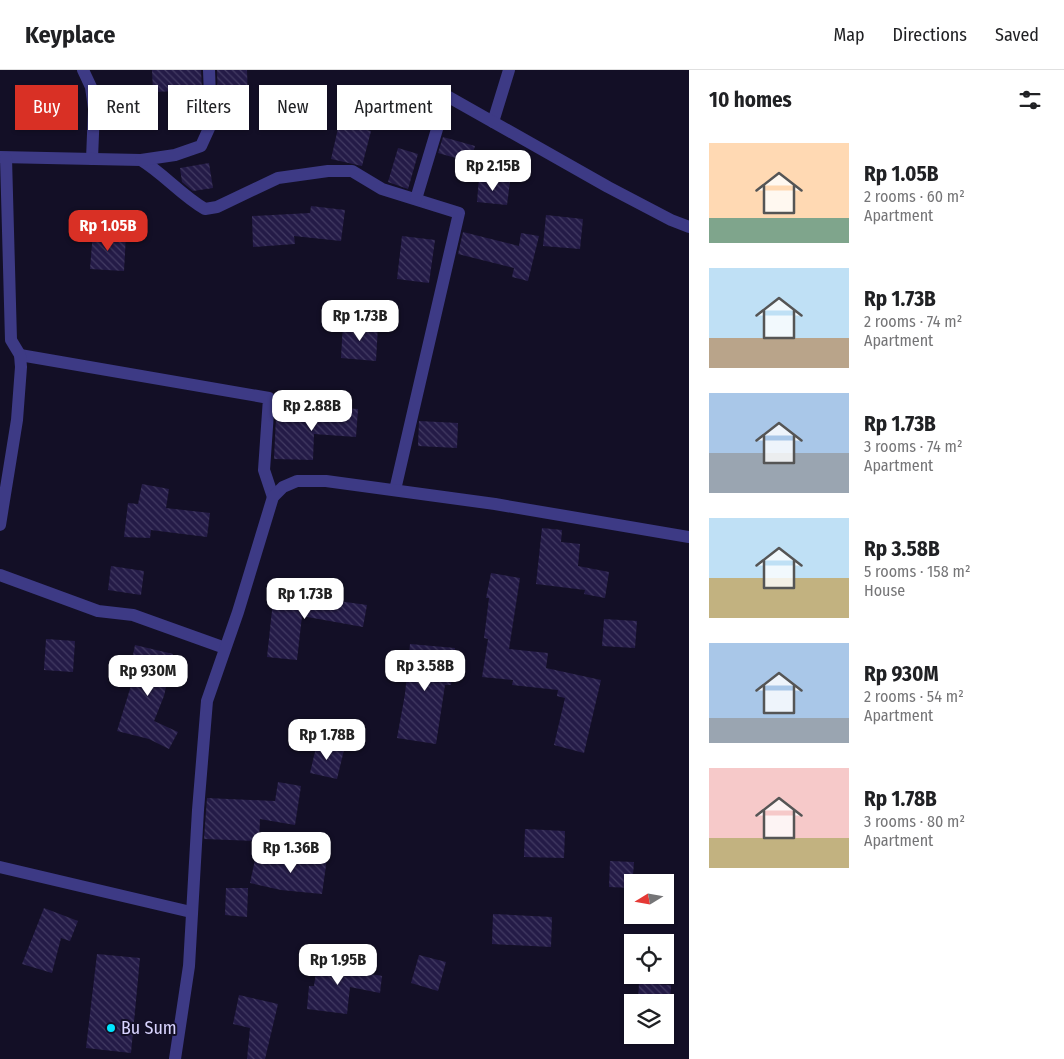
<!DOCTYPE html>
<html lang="en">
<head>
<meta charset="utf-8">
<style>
	:root { --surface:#fff; --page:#f2f2f2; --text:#202124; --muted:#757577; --line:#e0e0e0; --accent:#d93025 }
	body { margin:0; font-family:"Fira Sans Condensed",sans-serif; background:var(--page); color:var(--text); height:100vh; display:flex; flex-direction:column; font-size:19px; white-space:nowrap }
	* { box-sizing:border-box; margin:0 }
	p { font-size:16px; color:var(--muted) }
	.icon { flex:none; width:28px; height:28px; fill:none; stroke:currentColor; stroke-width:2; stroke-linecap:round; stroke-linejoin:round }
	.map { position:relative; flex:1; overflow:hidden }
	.panel { display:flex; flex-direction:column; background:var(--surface); width:375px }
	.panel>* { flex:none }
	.guide { position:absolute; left:15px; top:15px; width:475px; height:45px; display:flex; gap:10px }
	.needle { width:32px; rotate:259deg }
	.tools { position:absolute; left:624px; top:804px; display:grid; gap:10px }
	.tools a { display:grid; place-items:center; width:50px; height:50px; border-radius:0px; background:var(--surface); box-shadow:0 1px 4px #0004; font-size:25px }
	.price { position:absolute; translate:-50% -42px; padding:0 11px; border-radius:10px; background:#fff; color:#222; font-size:16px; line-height:32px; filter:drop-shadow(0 1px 2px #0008) }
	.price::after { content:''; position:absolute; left:50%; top:30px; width:15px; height:11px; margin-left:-8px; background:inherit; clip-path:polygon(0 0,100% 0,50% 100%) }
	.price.current { background:var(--accent); color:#fff }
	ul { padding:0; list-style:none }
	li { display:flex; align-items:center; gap:15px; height:125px; padding:0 20px }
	li span { display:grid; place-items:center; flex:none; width:140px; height:100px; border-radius:0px; color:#555 }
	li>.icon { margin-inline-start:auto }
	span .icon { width:60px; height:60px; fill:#fffc; stroke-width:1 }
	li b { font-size:21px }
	h2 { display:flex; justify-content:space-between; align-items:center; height:60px; padding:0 20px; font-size:21px }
	.chip { padding:0 18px; border-radius:0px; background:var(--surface); box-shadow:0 1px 4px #0004; font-size:18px; line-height:45px }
	.chip.current { background:var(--accent); color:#fff }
	header { display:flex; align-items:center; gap:30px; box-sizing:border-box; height:70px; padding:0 25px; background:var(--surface); border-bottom:1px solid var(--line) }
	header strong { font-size:24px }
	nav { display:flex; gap:28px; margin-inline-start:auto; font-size:18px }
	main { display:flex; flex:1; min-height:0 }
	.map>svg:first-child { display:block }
</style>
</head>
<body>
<header>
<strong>Keyplace</strong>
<nav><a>Map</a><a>Directions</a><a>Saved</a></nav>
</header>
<main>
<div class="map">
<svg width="689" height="989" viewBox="0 0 689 989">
	<defs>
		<pattern id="building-back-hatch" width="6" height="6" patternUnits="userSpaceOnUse" patternTransform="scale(1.25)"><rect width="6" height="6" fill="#241b47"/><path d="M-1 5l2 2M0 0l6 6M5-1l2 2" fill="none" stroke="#433b63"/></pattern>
	</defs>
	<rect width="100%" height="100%" fill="#130f26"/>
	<g fill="url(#building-back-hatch)">
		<polygon points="152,0 201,0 202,20 153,22"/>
		<polygon points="217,0 247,0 248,32 218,33"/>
		<polygon points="339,54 371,61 362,96 331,89"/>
		<polygon points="443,67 475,76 470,92 438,83"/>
		<polygon points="398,78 418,84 408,119 388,112"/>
		<polygon points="209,93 213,118 193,121 182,112 180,98"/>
		<polygon points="479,108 510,112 507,135 477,132"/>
		<polygon points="311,136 345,140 341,171 294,166 295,174 253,177 252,146 310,143"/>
		<polygon points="546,145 583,149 580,179 543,176"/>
		<polygon points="93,162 126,164 124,201 90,199"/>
		<polygon points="463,162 519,176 521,163 539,166 528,211 512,207 514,198 458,184"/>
		<polygon points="402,166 435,170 429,213 397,209"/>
		<polygon points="343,253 378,255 376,291 341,288"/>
		<polygon points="323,337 358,339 356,367 314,364 313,390 274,389 276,347 322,348"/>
		<polygon points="419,351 458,353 457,378 418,376"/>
		<polygon points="142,414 169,419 166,438 210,443 207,467 151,460 150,468 124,467 128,433 138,434"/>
		<polygon points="542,458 562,460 561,472 580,474 578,496 609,502 605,528 584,524 585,520 536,514"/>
		<polygon points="111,496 144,501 141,525 108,520"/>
		<polygon points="491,503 520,508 509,579 548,583 546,598 601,610 584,683 554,675 565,628 557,626 558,620 512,615 513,610 482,607 488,569 484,568 489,528 486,528"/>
		<polygon points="274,522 367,535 363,557 302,546 297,590 267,587"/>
		<polygon points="604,549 637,551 635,578 602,576"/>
		<polygon points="46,569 75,571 73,602 44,600"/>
		<polygon points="410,574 455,578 451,615 445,615 436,674 397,668 405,624"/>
		<polygon points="135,575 173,584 164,626 154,651 178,662 169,679 149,669 117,661 134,606 129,605"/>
		<polygon points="317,673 344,680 337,709 310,703"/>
		<polygon points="278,712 301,716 295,755 260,749 259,771 204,769 207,728 275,731"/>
		<polygon points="525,759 565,761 564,788 524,787"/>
		<polygon points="298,784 327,788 322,824 281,820 250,813 256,785 297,795"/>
		<polygon points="610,791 634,792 632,818 609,817"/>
		<polygon points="226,818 248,818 247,847 225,845"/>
		<polygon points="44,838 78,851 70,871 61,868 52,903 22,894"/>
		<polygon points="493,844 552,847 551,877 492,874"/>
		<polygon points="97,884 140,888 131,983 86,978"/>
		<polygon points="419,885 446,892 438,921 411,913"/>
		<polygon points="318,889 351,894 350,900 382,906 380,923 350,917 347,944 307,939 309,916 314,916"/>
		<polygon points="639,913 671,915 670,932 638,932"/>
		<polygon points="239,925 278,934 265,989 247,989 250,958 233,954"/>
	</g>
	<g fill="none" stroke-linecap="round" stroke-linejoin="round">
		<g stroke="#3d3a85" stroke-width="12">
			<polyline points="83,0 91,17 94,39 92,89"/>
			<polyline points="493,52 509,0"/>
			<path d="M0 87 141 90C164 104 181 125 205 139L217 137 278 108 328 101H352L382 119 459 143 395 420"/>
			<polyline points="141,90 175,85 201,76 211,54 209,0"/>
			<polyline points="416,129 447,26 608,117 671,150 689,157"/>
			<polyline points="20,285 269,328 264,400 273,427"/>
			<polyline points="0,455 17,350 21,297 20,285 11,270 6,88"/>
			<polyline points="0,505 98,541 133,545 225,578"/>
			<polyline points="0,797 191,842"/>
			<polyline points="175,989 189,896 198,740 207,631 238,542 273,427 283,417 297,411 326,411 495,434 689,467"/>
		</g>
	</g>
	<circle fill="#00e5ff" stroke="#130f26" stroke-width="2" cx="111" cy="958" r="5"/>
	<g text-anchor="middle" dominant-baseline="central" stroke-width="4" stroke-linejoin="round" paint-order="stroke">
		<g font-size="18" fill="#d9d4ff" stroke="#130f26" text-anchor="start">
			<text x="121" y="958">Bu Sum</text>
		</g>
	</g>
</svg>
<div class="tools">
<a><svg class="needle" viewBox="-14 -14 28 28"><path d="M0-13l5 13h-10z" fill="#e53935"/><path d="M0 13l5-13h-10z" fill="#757577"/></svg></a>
<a><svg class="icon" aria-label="locate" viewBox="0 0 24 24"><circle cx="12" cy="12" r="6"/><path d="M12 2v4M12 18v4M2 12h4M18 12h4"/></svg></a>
<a><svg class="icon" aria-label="layers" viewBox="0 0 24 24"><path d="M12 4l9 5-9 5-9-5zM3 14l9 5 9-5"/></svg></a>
</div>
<b class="price" style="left:493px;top:122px">Rp 2.15B</b>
<b class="price current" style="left:108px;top:182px">Rp 1.05B</b>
<b class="price" style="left:360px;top:272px">Rp 1.73B</b>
<b class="price" style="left:312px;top:362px">Rp 2.88B</b>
<b class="price" style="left:305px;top:550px">Rp 1.73B</b>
<b class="price" style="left:425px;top:622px">Rp 3.58B</b>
<b class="price" style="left:148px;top:627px">Rp 930M</b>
<b class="price" style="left:327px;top:691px">Rp 1.78B</b>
<b class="price" style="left:291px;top:804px">Rp 1.36B</b>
<b class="price" style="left:338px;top:916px">Rp 1.95B</b>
<div class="guide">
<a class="chip current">Buy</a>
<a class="chip">Rent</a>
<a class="chip">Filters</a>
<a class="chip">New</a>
<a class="chip">Apartment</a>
</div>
</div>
<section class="panel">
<h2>10 homes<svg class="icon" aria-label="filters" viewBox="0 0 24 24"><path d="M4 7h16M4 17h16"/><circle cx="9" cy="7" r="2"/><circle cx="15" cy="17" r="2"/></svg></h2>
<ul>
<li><span style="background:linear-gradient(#ffd9b3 75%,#7fa58c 0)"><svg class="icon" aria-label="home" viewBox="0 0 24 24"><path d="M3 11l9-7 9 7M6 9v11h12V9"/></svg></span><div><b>Rp 1.05B</b><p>2 rooms · 60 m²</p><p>Apartment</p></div></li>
<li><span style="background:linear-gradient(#bfe0f5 70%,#b9a48a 0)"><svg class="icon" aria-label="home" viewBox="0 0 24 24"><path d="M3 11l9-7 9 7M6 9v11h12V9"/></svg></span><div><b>Rp 1.73B</b><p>2 rooms · 74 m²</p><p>Apartment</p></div></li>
<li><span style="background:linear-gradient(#a9c7e8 60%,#9aa5b1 0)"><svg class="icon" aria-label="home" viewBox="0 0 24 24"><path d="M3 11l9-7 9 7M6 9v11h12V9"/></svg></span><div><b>Rp 1.73B</b><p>3 rooms · 74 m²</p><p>Apartment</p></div></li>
<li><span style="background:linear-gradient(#bfe0f5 60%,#c2b280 0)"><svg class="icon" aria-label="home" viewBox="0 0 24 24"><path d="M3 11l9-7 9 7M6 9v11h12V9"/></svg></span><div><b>Rp 3.58B</b><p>5 rooms · 158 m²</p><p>House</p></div></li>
<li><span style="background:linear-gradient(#a9c7e8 75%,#9aa5b1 0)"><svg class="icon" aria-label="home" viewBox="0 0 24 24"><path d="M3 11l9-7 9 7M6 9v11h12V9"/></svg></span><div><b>Rp 930M</b><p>2 rooms · 54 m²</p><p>Apartment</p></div></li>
<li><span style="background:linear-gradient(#f6c9c9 70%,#c2b280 0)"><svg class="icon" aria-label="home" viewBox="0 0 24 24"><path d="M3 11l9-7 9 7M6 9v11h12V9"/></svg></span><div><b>Rp 1.78B</b><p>3 rooms · 80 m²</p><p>Apartment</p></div></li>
</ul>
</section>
</main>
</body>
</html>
